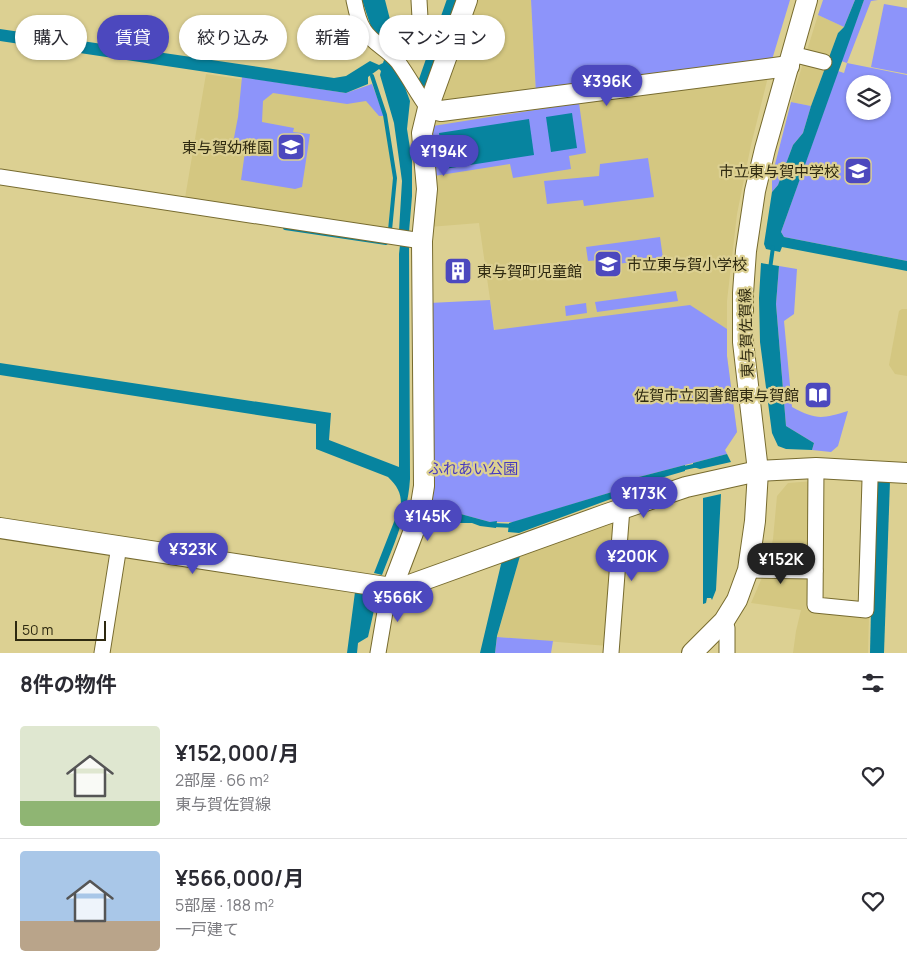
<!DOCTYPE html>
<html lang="ja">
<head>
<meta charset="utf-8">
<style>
	:root { --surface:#fff; --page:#f7f7f7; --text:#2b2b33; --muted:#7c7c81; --line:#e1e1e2; --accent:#4c48be }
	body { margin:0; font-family:Manrope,"Noto Sans JP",sans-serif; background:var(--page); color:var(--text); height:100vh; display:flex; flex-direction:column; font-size:19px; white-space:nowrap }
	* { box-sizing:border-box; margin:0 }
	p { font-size:16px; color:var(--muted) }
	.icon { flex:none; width:28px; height:28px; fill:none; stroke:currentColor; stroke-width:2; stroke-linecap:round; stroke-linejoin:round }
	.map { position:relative; height:653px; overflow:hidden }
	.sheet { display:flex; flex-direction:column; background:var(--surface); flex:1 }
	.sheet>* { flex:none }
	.banner { position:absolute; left:15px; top:15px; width:500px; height:45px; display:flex; gap:10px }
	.tools { position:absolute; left:846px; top:75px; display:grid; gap:10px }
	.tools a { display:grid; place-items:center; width:45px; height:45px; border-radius:50%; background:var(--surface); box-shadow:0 1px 4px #0004; font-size:25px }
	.scale { position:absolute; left:15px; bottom:12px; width:91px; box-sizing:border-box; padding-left:5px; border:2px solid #2e2910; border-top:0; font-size:14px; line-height:18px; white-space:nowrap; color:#2e2910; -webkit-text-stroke:4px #dcd092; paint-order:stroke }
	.price { position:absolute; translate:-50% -42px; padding:0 11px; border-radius:18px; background:var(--accent); color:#fff; font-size:16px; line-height:32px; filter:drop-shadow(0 1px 2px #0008) }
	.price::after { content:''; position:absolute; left:50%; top:30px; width:15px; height:11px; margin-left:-8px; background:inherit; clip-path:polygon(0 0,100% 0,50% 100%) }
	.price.active { background:#222; color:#fff }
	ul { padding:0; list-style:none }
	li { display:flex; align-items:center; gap:15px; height:125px; padding:0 20px }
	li+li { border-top:1px solid var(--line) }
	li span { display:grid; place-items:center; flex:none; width:140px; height:100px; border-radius:5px; color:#555 }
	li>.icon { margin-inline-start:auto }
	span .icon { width:60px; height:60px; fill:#fffc; stroke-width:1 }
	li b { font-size:21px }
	h2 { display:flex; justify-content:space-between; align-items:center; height:60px; padding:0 20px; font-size:21px }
	.pill { padding:0 18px; border-radius:22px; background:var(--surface); box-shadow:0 1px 4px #0004; font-size:18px; line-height:45px }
	.pill.active { background:var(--accent); color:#fff }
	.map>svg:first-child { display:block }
</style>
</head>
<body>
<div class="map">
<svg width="907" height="653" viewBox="0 0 907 653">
	<rect width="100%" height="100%" fill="#dcd092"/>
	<g fill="#d4c781">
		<polygon points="474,0 531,0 536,94 443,104 436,98"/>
		<polygon points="818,15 844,27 838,33 811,106 791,102"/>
		<polygon points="769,73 751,145 737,214 727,301 727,356 737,432 725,450 727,454 639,477 612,492 522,520 479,223 429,227 430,136 436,116"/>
		<polygon points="206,74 346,95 372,84 384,116 393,179 388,229 185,198"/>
		<polygon points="902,309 907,309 907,376 895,374 889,365 899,311"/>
		<polygon points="814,481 808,609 869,616 868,653 793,653 796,631 801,610 751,603 767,566 773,539 777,496 788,483"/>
		<polygon points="610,520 618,529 608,646 497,637 520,556 518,554"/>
	</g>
	<g fill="#8d94fa" fill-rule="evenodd">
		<polygon points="531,0 790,0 771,63 536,94"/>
		<polygon points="823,0 855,0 844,27 818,15"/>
		<path d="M864 0H878L871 1 847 63 907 75V261L784 237 781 232 838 71 844 73 847 63 841 61ZM855 84H882V111H855Z"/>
		<polygon points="884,4 907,8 907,74 871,67"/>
		<polygon points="242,77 346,93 372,84 384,116 379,116 366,101 347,104 273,93 263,101 262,122 294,128 293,132 310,134 302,187 295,189 241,180 245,152 232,148 238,117"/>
		<polygon points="791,102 811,106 803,133 793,145 778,185 772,192 772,176"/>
		<polygon points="579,103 586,153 569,156 571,169 513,178 510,164 434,176 430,136 433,126"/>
		<polygon points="648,158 654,197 584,206 583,200 547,204 544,181 599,176 600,164"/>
		<polygon points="660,237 663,258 602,266 601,260 588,261 586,247"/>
		<path d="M779 266 797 269 794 314 784 321 792 407C816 420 822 419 848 411L838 446 831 452 812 450 814 443 786 426 776 304Z"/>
		<polygon points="676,291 678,301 597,312 595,302"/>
		<polygon points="490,300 494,330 690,305 727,329 727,356 737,432 725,450 727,454 639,477 612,492 514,522 490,522 431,506 429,303"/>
		<polygon points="586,303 587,313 566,316 565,306"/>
		<polygon points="497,637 553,641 551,653 495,653"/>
	</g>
	<g fill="#07849f">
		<polygon points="362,0 385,0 394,35 441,20 435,38 398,53 371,27"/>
		<polygon points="855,0 864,0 781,232 784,237 907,261 907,271 782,247 780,252 766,249 764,244 772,192 778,185 793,145 803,133 811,106 838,33 844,27"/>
		<polygon points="0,29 334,78 346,76 370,61 379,65 383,63 385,57 399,71 410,101 407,129 412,161 412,196 409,232 399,231 402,181 394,123 380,75 381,71 379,69 368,77 368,84 346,93 0,41"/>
		<polygon points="572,113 577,148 551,152 546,117"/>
		<polygon points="529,119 534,155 444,169 439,133"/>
		<path d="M400 245 409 246 410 479C408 513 394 544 382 575L374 573 401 504C401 492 397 486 388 477L316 449V424L0 375V363L331 413 329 440 399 467V254Z"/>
		<polygon points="761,263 779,266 776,304 786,426 814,443 812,450 786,449 778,446 772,433 760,342 759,298"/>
		<polygon points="727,454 731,462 700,469 693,467 693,463"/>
		<polygon points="685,465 685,471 661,478 619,496 519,533 508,532 509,523 612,492 639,477"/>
		<polygon points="874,480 890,481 884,653 870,653"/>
		<polygon points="721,494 716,590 712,600 711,598 707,598 706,603 703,604 703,498"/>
		<polygon points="435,507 490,522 497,521 496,528 480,526 472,523 459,523 439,518 435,512"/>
		<polygon points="518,554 520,556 497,636 495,653 480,653 502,560"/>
		<polygon points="355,592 377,597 368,637 358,643 357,653 347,653"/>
	</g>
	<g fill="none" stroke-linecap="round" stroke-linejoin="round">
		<g stroke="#07849f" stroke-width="4">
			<polyline points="372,76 385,115 395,178 390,230"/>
			<polyline points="285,228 386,243"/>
			<polyline points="770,269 773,247"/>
			<polyline points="680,469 698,465"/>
			<polyline points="493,525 513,526"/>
		</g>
		<polyline stroke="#07849f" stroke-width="12" points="425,80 453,0"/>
		<defs>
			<g id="street">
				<path d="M354 0C356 10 358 21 364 30 372 43 389 50 398 62 409 77 417 93 428 108"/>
				<polyline points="419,0 420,18"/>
				<polyline points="792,54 824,62"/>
				<polyline points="0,177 422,241"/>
				<polyline points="816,468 815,605 866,610 870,480"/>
				<polyline points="748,570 815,571"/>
				<polyline points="724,621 727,628 727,653"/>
				<polyline points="102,653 119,546"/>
				<polyline points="378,653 386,606 392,588"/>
				<polyline points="611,653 622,508"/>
			</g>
			<g id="secondary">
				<polyline points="428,108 441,111 789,66"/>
				<polyline points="0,528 392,588 404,587 604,515 686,487 758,471 816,468 907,473"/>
				<polyline points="392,588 419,517 424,486 422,241 427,189 422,133 428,108 467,0"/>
				<polyline points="692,653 724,621 737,600 748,570 755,521 758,471 743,342 743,293 746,251 755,191 765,149 807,0"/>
			</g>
		</defs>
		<use href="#street" stroke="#776b2f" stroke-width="17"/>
		<use href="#secondary" stroke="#776b2f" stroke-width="22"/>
		<use href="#street" stroke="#fff" stroke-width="15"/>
		<use href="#secondary" stroke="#fff" stroke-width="20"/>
	</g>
	<defs>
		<symbol id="school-square" viewBox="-11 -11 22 22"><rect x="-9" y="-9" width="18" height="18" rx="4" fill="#4c48be" stroke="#dcd092"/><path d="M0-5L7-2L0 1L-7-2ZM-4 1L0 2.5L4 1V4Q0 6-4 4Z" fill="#fff"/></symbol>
		<symbol id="building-square" viewBox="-11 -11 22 22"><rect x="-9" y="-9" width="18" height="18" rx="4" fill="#4c48be" stroke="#dcd092"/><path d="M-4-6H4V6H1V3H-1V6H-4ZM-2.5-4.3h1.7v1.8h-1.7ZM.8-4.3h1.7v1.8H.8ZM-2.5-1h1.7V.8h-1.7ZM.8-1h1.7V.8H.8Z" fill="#fff"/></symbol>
		<symbol id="library-square" viewBox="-11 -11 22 22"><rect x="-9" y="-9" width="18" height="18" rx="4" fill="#4c48be" stroke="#dcd092"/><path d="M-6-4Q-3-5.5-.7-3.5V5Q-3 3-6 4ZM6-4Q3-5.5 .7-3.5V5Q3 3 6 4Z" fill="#fff"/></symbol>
	</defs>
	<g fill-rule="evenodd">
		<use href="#school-square" x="275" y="131" width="32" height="32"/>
		<use href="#school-square" x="842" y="155" width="32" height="32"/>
		<use href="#school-square" x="592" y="248" width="32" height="32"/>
		<use href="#building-square" x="442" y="255" width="32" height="32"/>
		<use href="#library-square" x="802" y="379" width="32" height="32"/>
	</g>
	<g text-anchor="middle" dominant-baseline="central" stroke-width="4.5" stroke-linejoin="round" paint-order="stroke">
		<g font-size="15" fill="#2e2910" stroke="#dcd092" text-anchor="end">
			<text x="272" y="147">東与賀幼稚園</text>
			<text x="839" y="171">市立東与賀中学校</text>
			<text x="627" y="264" text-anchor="start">市立東与賀小学校</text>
			<text x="477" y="271" text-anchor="start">東与賀町児童館</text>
			<text x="799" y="395">佐賀市立図書館東与賀館</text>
		</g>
		<g font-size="15" fill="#2e2910" stroke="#dcd092">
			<text transform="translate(746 333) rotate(-92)">東与賀佐賀線</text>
		</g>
		<g font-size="15" fill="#463ac0" stroke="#dcd092">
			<text x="473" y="468">ふれあい公園</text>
		</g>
	</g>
</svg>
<div class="tools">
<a><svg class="icon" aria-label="layers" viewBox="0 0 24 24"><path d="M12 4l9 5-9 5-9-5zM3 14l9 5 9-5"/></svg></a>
</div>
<div class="scale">50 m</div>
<b class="price" style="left:607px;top:107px">¥396K</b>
<b class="price" style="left:444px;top:177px">¥194K</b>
<b class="price" style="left:644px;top:519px">¥173K</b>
<b class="price" style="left:428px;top:542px">¥145K</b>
<b class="price" style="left:193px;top:575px">¥323K</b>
<b class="price" style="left:632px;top:582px">¥200K</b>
<b class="price active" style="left:781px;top:585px">¥152K</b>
<b class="price" style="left:398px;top:623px">¥566K</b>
<div class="banner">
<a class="pill">購入</a>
<a class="pill active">賃貸</a>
<a class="pill">絞り込み</a>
<a class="pill">新着</a>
<a class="pill">マンション</a>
</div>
</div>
<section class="sheet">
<h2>8件の物件<svg class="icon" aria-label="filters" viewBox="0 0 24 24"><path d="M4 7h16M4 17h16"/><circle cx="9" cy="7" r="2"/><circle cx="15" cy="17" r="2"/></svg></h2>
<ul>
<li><span style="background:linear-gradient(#dfe7d0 75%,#8fb573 0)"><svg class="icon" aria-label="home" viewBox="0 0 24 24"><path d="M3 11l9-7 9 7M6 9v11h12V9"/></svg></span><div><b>¥152,000/月</b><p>2部屋 · 66 m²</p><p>東与賀佐賀線</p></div><svg class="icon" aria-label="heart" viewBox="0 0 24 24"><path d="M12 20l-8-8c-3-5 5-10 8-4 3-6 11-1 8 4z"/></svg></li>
<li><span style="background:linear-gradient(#a9c7e8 70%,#b9a48a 0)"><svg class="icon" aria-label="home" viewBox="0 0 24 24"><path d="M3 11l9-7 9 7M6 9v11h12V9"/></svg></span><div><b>¥566,000/月</b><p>5部屋 · 188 m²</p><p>一戸建て</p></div><svg class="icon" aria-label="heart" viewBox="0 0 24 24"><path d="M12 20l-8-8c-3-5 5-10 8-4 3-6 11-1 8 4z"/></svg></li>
</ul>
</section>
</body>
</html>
